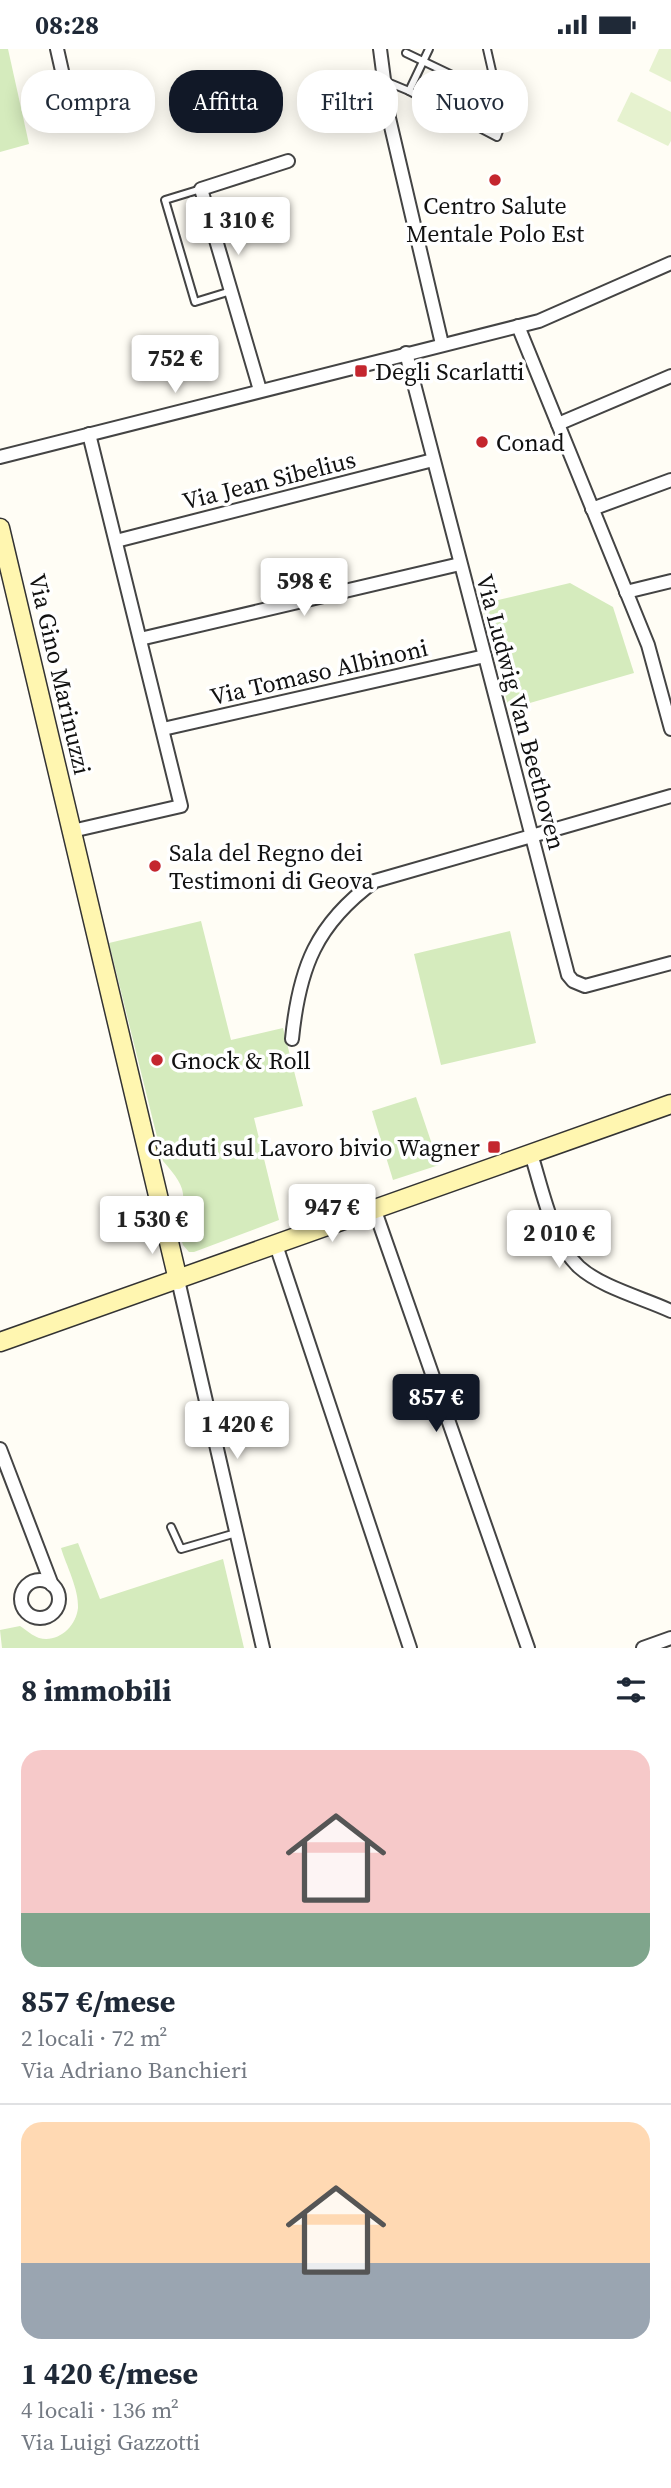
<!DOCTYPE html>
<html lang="it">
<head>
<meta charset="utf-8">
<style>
	:root { --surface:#fff; --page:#f2f2f3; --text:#1f2937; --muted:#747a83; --line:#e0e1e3; --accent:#111827 }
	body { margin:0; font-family:"Source Serif 4",serif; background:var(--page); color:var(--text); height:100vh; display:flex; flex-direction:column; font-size:26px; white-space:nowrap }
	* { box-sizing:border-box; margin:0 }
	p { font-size:23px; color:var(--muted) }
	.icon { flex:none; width:38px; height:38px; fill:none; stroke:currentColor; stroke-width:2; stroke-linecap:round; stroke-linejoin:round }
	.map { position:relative; height:1599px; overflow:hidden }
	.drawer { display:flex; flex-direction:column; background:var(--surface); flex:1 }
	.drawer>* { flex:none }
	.top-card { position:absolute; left:21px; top:21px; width:630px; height:63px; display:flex; gap:14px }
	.price { position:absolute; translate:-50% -60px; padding:0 16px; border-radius:7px; background:#fff; color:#222; font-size:23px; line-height:46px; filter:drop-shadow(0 2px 4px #0008) }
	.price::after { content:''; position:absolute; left:50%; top:42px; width:21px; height:16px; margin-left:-10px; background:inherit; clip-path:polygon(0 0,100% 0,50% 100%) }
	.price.selected { background:var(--accent); color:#fff }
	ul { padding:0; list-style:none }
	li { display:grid; align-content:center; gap:14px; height:371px; padding:0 21px }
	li+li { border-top:2px solid var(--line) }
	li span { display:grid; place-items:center; height:217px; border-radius:21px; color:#555 }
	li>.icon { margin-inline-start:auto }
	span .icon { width:126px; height:126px; fill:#fffc; stroke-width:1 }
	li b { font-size:30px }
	h2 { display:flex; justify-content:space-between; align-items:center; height:84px; padding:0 21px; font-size:30px }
	.tag { padding:0 24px; border-radius:28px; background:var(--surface); box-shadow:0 4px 18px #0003; font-size:24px; line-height:63px }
	.tag.selected { background:var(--accent); color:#fff }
	.status { display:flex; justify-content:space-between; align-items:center; height:49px; padding:0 35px; background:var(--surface); direction:ltr }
	.status svg { height:19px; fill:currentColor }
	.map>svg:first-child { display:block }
</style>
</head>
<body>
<div class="status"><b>08:28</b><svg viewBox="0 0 49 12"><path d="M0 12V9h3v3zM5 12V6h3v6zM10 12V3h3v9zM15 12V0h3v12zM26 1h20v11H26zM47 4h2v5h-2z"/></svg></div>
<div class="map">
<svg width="671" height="1599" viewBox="0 0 671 1599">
	<rect width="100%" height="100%" fill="#fffdf5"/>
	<g fill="#d5ebbd">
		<polygon points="0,0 8,0 29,95 0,103"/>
		<polygon points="570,534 613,558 634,624 509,660 481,555"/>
		<path d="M201 872 231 991 283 979 303 1057 254 1069 279 1171 194 1203H189L183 1196 176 1174C190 1145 183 1135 163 1112L109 894Z"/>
		<polygon points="510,882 536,994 441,1016 414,905"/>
		<polygon points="416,1048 439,1116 393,1131 372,1062"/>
		<path d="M78 1494 100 1550 223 1510 244 1599H2L0 1581 20 1577C26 1581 33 1587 39 1589 58 1594 76 1578 78 1559 79 1540 66 1516 61 1499Z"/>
	</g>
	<g fill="#e6f2cf">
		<polygon points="659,0 671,0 671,33 649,22"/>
		<polygon points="631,43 671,63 671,92 668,97 617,72"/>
	</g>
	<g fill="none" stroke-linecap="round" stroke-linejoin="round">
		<defs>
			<g id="lane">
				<polyline points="406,4 473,36"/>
				<polyline points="385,32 409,42 497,88 503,70 487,0"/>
				<polyline points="409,42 429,0"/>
				<polyline points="201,140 165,151 195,253 231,242"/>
				<polyline points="171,1478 181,1500 236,1484"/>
			</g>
			<g id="street">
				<polyline points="57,0 74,75"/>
				<polyline points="380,0 389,69 442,295"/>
				<polyline points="518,277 648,596 671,680"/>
				<polyline points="406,304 568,926 573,932 585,937 671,914"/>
				<polyline points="260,341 201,140 288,112"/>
				<polyline points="558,375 671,327"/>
				<polyline points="0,408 539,272 671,214"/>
				<polyline points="592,460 671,431"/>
				<polyline points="116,492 433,411"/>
				<polyline points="626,543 671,532"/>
				<polyline points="140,590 460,515"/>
				<polyline points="163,680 485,607"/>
				<polyline points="72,782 181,757 89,385"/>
				<path d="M292 990C299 919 316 875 375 832L671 747"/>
				<path d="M531 1105C542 1139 552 1193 579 1218 601 1238 643 1249 671 1262"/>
				<polyline points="374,1159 528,1599"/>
				<polyline points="276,1196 410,1599"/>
				<polyline points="178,1231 263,1599"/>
				<polyline points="0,1400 52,1536"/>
				<circle cx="40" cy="1550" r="19"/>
				<polyline points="643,1599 671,1589"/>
			</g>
			<g id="secondary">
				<polyline points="0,479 178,1231"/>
				<polyline points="0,1293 671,1055"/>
			</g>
		</defs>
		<use href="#lane" stroke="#444" stroke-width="10"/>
		<use href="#street" stroke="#444" stroke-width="16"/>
		<use href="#secondary" stroke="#333" stroke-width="21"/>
		<use href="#lane" stroke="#fff" stroke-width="6"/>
		<use href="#street" stroke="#fff" stroke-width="12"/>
		<use href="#secondary" stroke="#fff6b0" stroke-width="18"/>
	</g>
	<g fill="#c4262e" stroke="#fff" stroke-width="2.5">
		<circle cx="495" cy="131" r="7"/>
		<rect x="354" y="315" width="14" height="14" rx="3.5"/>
		<circle cx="482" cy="393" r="7"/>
		<circle cx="155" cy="817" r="7"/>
		<circle cx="157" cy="1011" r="7"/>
		<rect x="487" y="1091" width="14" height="14" rx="3.5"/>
	</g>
	<g text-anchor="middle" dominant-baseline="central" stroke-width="7" stroke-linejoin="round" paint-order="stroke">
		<g font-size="24" fill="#111" stroke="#fff" text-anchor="start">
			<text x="495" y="156" text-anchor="middle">Centro Salute<tspan x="495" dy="28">Mentale Polo Est</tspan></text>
			<text x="375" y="322">Degli Scarlatti</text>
			<text x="496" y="393">Conad</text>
			<text x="169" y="803">Sala del Regno dei<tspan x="169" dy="28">Testimoni di Geova</tspan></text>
			<text x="171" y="1011">Gnock &amp; Roll</text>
			<text x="480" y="1098" text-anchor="end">Caduti sul Lavoro bivio Wagner</text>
		</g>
		<g font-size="24" fill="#111" stroke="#fff">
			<text transform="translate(269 431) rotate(-14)">Via Jean Sibelius</text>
			<text transform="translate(319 623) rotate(-13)">Via Tomaso Albinoni</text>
			<text transform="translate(60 625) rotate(77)">Via Gino Marinuzzi</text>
			<text transform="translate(521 663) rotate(75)">Via Ludwig Van Beethoven</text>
		</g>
	</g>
</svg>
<b class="price" style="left:238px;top:208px">1 310 €</b>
<b class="price" style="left:175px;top:346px">752 €</b>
<b class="price" style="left:304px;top:569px">598 €</b>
<b class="price" style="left:332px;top:1195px">947 €</b>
<b class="price" style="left:152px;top:1207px">1 530 €</b>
<b class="price" style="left:559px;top:1221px">2 010 €</b>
<b class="price selected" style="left:436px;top:1385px">857 €</b>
<b class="price" style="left:237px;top:1412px">1 420 €</b>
<div class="top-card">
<a class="tag">Compra</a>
<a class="tag selected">Affitta</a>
<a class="tag">Filtri</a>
<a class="tag">Nuovo</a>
</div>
</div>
<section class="drawer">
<h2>8 immobili<svg class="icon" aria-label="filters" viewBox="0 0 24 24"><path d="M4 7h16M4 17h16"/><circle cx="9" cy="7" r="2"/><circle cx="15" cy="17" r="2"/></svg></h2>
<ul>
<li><span style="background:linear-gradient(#f6c9c9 75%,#7fa58c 0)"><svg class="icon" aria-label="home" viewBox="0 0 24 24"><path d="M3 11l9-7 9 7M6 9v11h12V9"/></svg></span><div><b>857 €/mese</b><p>2 locali · 72 m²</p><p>Via Adriano Banchieri</p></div></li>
<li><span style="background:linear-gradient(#ffd9b3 65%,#9aa5b1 0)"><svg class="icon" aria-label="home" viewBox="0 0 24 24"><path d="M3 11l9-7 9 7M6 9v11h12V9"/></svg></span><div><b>1 420 €/mese</b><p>4 locali · 136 m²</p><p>Via Luigi Gazzotti</p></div></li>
</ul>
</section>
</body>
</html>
